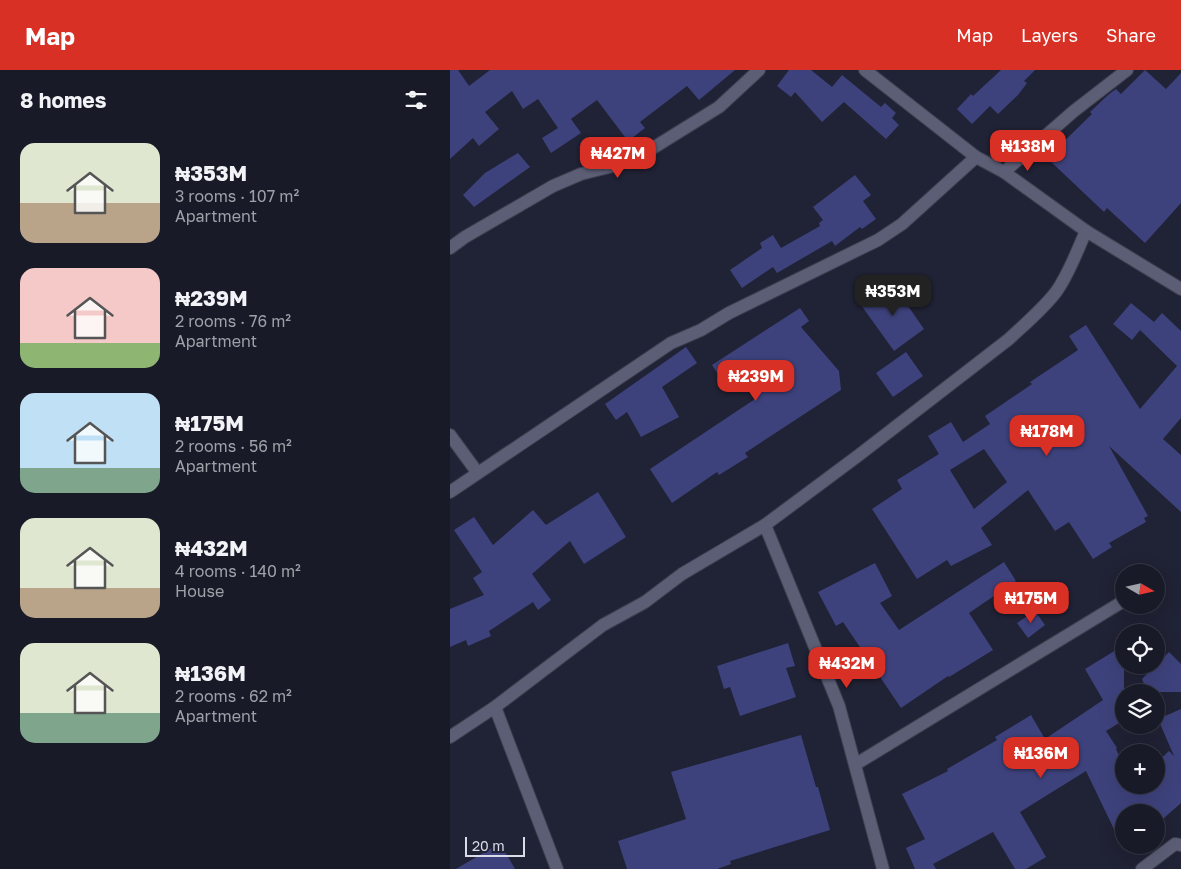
<!DOCTYPE html>
<html lang="en">
<head>
<meta charset="utf-8">
<style>
	:root { --surface:#181a28; --page:#252734; --text:#f1f3f6; --muted:#9fa1a8; --line:#363845; --accent:#d93025 }
	body { margin:0; font-family:"Golos Text",sans-serif; background:var(--page); color:var(--text); height:100vh; display:flex; flex-direction:column; font-size:19px; white-space:nowrap }
	* { box-sizing:border-box; margin:0 }
	p { font-size:16px; color:var(--muted) }
	.icon { flex:none; width:28px; height:28px; fill:none; stroke:currentColor; stroke-width:2; stroke-linecap:round; stroke-linejoin:round }
	.map { position:relative; flex:1; overflow:hidden }
	.details { display:flex; flex-direction:column; background:var(--surface); width:450px }
	.details>* { flex:none }
	.needle { width:32px; rotate:99deg }
	.fabs { position:absolute; left:665px; top:494px; display:grid; gap:10px }
	.fabs a { display:grid; place-items:center; width:50px; height:50px; border-radius:50%; background:var(--surface); box-shadow:0 5px 20px #0002,0 0 0 1px var(--line); font-size:25px }
	.scale { position:absolute; left:15px; bottom:12px; width:60px; box-sizing:border-box; padding-left:5px; border:2px solid #dadce9; border-top:0; font-size:14px; line-height:18px; white-space:nowrap; color:#dadce9; -webkit-text-stroke:4px #202235; paint-order:stroke }
	.price { position:absolute; translate:-50% -42px; padding:0 11px; border-radius:10px; background:var(--accent); color:#fff; font-size:16px; line-height:32px; filter:drop-shadow(0 1px 2px #0008) }
	.price::after { content:''; position:absolute; left:50%; top:30px; width:15px; height:11px; margin-left:-8px; background:inherit; clip-path:polygon(0 0,100% 0,50% 100%) }
	.price.current { background:#222; color:#fff }
	ul { padding:0; list-style:none }
	li { display:flex; align-items:center; gap:15px; height:125px; padding:0 20px }
	li span { display:grid; place-items:center; flex:none; width:140px; height:100px; border-radius:15px; color:#555 }
	li>.icon { margin-inline-start:auto }
	span .icon { width:60px; height:60px; fill:#fffc; stroke-width:1 }
	li b { font-size:21px }
	h2 { display:flex; justify-content:space-between; align-items:center; height:60px; padding:0 20px; font-size:21px }
	header { display:flex; align-items:center; gap:30px; box-sizing:border-box; height:70px; padding:0 25px; background:var(--accent); color:#fff }
	header strong { font-size:24px }
	nav { display:flex; gap:28px; margin-inline-start:auto; font-size:18px }
	main { display:flex; flex:1; min-height:0 }
	.map>svg:first-child { display:block }
</style>
</head>
<body>
<header>
<strong>Map</strong>
<nav><a>Map</a><a>Layers</a><a>Share</a></nav>
</header>
<main>
<section class="details">
<h2>8 homes<svg class="icon" aria-label="filters" viewBox="0 0 24 24"><path d="M4 7h16M4 17h16"/><circle cx="9" cy="7" r="2"/><circle cx="15" cy="17" r="2"/></svg></h2>
<ul>
<li><span style="background:linear-gradient(#dfe7d0 60%,#b9a48a 0)"><svg class="icon" aria-label="home" viewBox="0 0 24 24"><path d="M3 11l9-7 9 7M6 9v11h12V9"/></svg></span><div><b>₦353M</b><p>3 rooms · 107 m²</p><p>Apartment</p></div></li>
<li><span style="background:linear-gradient(#f6c9c9 75%,#8fb573 0)"><svg class="icon" aria-label="home" viewBox="0 0 24 24"><path d="M3 11l9-7 9 7M6 9v11h12V9"/></svg></span><div><b>₦239M</b><p>2 rooms · 76 m²</p><p>Apartment</p></div></li>
<li><span style="background:linear-gradient(#bfe0f5 75%,#7fa58c 0)"><svg class="icon" aria-label="home" viewBox="0 0 24 24"><path d="M3 11l9-7 9 7M6 9v11h12V9"/></svg></span><div><b>₦175M</b><p>2 rooms · 56 m²</p><p>Apartment</p></div></li>
<li><span style="background:linear-gradient(#dfe7d0 70%,#b9a48a 0)"><svg class="icon" aria-label="home" viewBox="0 0 24 24"><path d="M3 11l9-7 9 7M6 9v11h12V9"/></svg></span><div><b>₦432M</b><p>4 rooms · 140 m²</p><p>House</p></div></li>
<li><span style="background:linear-gradient(#dfe7d0 70%,#7fa58c 0)"><svg class="icon" aria-label="home" viewBox="0 0 24 24"><path d="M3 11l9-7 9 7M6 9v11h12V9"/></svg></span><div><b>₦136M</b><p>2 rooms · 62 m²</p><p>Apartment</p></div></li>
</ul>
</section>
<div class="map">
<svg width="731" height="799" viewBox="0 0 731 799">
	<rect width="100%" height="100%" fill="#202235"/>
	<g fill="#3e427c" fill-rule="evenodd">
		<polygon points="0,0 8,0 19,16 40,0 285,0 249,30 237,16 190,52 195,58 178,71 147,30 121,49 131,63 101,83 92,68 108,58 88,29 73,39 62,21 35,42 49,59 29,76 23,68 0,89"/>
		<polygon points="339,0 361,0 382,17 392,5 431,37 435,33 446,43 442,48 449,55 436,69 394,32 372,52 345,22 341,27 327,16"/>
		<polygon points="551,0 585,0 574,11 577,13 568,25 548,44 540,36 522,54 507,39 521,24 523,26"/>
		<polygon points="695,0 716,19 731,3 731,133 695,173 657,138 654,142 597,88 642,44 640,42 658,25 666,19 671,24"/>
		<polygon points="68,83 80,97 24,137 13,125 35,103"/>
		<polygon points="405,105 421,125 413,131 426,149 412,159 410,157 385,176 382,171 327,203 323,197 292,218 280,200 312,178 310,173 323,165 331,178 370,156 369,153 373,150 363,137"/>
		<polygon points="442,213 474,259 444,281 411,235"/>
		<path d="M681 233 704 252 712 243 731 261V348L713 369 731 385V442L659 376 698 446 694 448 696 452 659 473 662 477 643 489 619 452 605 461 578 420 531 458 542 475 501 496 497 490 467 509 422 439 452 419 447 410 489 384 478 366 501 352 513 372 540 354 535 346 582 314 580 312 628 280 619 266 636 255 690 339 727 296 690 260 682 270 663 254ZM534 379 557 412 524 439 500 400Z"/>
		<polygon points="350,238 359,251 351,257 389,301 391,320 295,383 298,387 269,405 267,402 222,433 200,399 305,329 294,310 278,319 262,295"/>
		<polygon points="236,277 247,293 212,317 229,347 191,367 177,342 166,350 155,334"/>
		<polygon points="456,282 473,306 443,327 426,303"/>
		<polygon points="148,422 176,467 134,494 120,471 82,504 101,530 88,540 83,532 39,561 41,566 18,576 16,570 0,577 0,539 34,525 23,508 32,502 4,460 24,447 43,475 83,440 96,455"/>
		<polygon points="554,492 566,511 519,543 543,580 499,607 498,606 451,638 393,552 386,556 368,522 425,493 442,526 430,533 449,560"/>
		<polygon points="585,541 595,555 578,568 567,553"/>
		<polygon points="338,573 345,596 336,598 346,627 290,646 280,617 274,619 267,596"/>
		<polygon points="674,575 674,650 656,661 667,678 666,679 674,696 674,715 706,715 706,693 719,681 724,686 708,649 731,639 731,733 706,755 706,742 674,742 674,780 636,701 570,742 596,787 576,799 565,799 543,762 483,794 486,799 465,799 456,778 475,769 452,724 498,701 497,699 547,670 545,667 581,645 595,669 653,630 635,599"/>
		<polygon points="719,582 731,594 731,622 697,622 692,609"/>
		<polygon points="351,665 366,717 368,717 380,760 280,791 281,794 267,799 177,799 168,771 236,749 221,702"/>
		<polygon points="50,773 65,799 6,799"/>
	</g>
	<g fill="none" stroke-linecap="round" stroke-linejoin="round">
		<defs>
			<g id="minor">
				<polyline points="415,0 526,87 554,102 636,161 731,219"/>
				<polyline points="554,102 624,41 677,0"/>
				<polyline points="0,178 15,167 103,116 131,104 167,95 203,78 269,37 309,0"/>
				<polyline points="0,365 27,402"/>
				<polyline points="0,422 221,273 251,260 279,243 428,170 452,154 526,87"/>
				<polyline points="315,455 389,636 433,799"/>
				<polyline points="45,637 107,799"/>
				<path d="M0 667 45 637 153 555 195 532 232 504 315 455 409 385 559 269C575 254 593 239 606 222 619 204 627 181 636 161"/>
				<polyline points="406,694 672,532"/>
				<polyline points="692,799 725,774 731,775"/>
			</g>
		</defs>
		<use href="#minor" stroke="#3c3d4d" stroke-width="14"/>
		<use href="#minor" stroke="#5b5e75" stroke-width="12"/>
	</g>
</svg>
<div class="fabs">
<a><svg class="needle" viewBox="-14 -14 28 28"><path d="M0-13l5 13h-10z" fill="#e53935"/><path d="M0 13l5-13h-10z" fill="#9fa1a8"/></svg></a>
<a><svg class="icon" aria-label="locate" viewBox="0 0 24 24"><circle cx="12" cy="12" r="6"/><path d="M12 2v4M12 18v4M2 12h4M18 12h4"/></svg></a>
<a><svg class="icon" aria-label="layers" viewBox="0 0 24 24"><path d="M12 4l9 5-9 5-9-5zM3 14l9 5 9-5"/></svg></a>
<a>+</a>
<a>−</a>
</div>
<div class="scale">20 m</div>
<b class="price" style="left:578px;top:102px">₦138M</b>
<b class="price" style="left:168px;top:109px">₦427M</b>
<b class="price current" style="left:443px;top:247px">₦353M</b>
<b class="price" style="left:306px;top:332px">₦239M</b>
<b class="price" style="left:597px;top:387px">₦178M</b>
<b class="price" style="left:581px;top:554px">₦175M</b>
<b class="price" style="left:397px;top:619px">₦432M</b>
<b class="price" style="left:591px;top:709px">₦136M</b>
</div>
</main>
</body>
</html>
